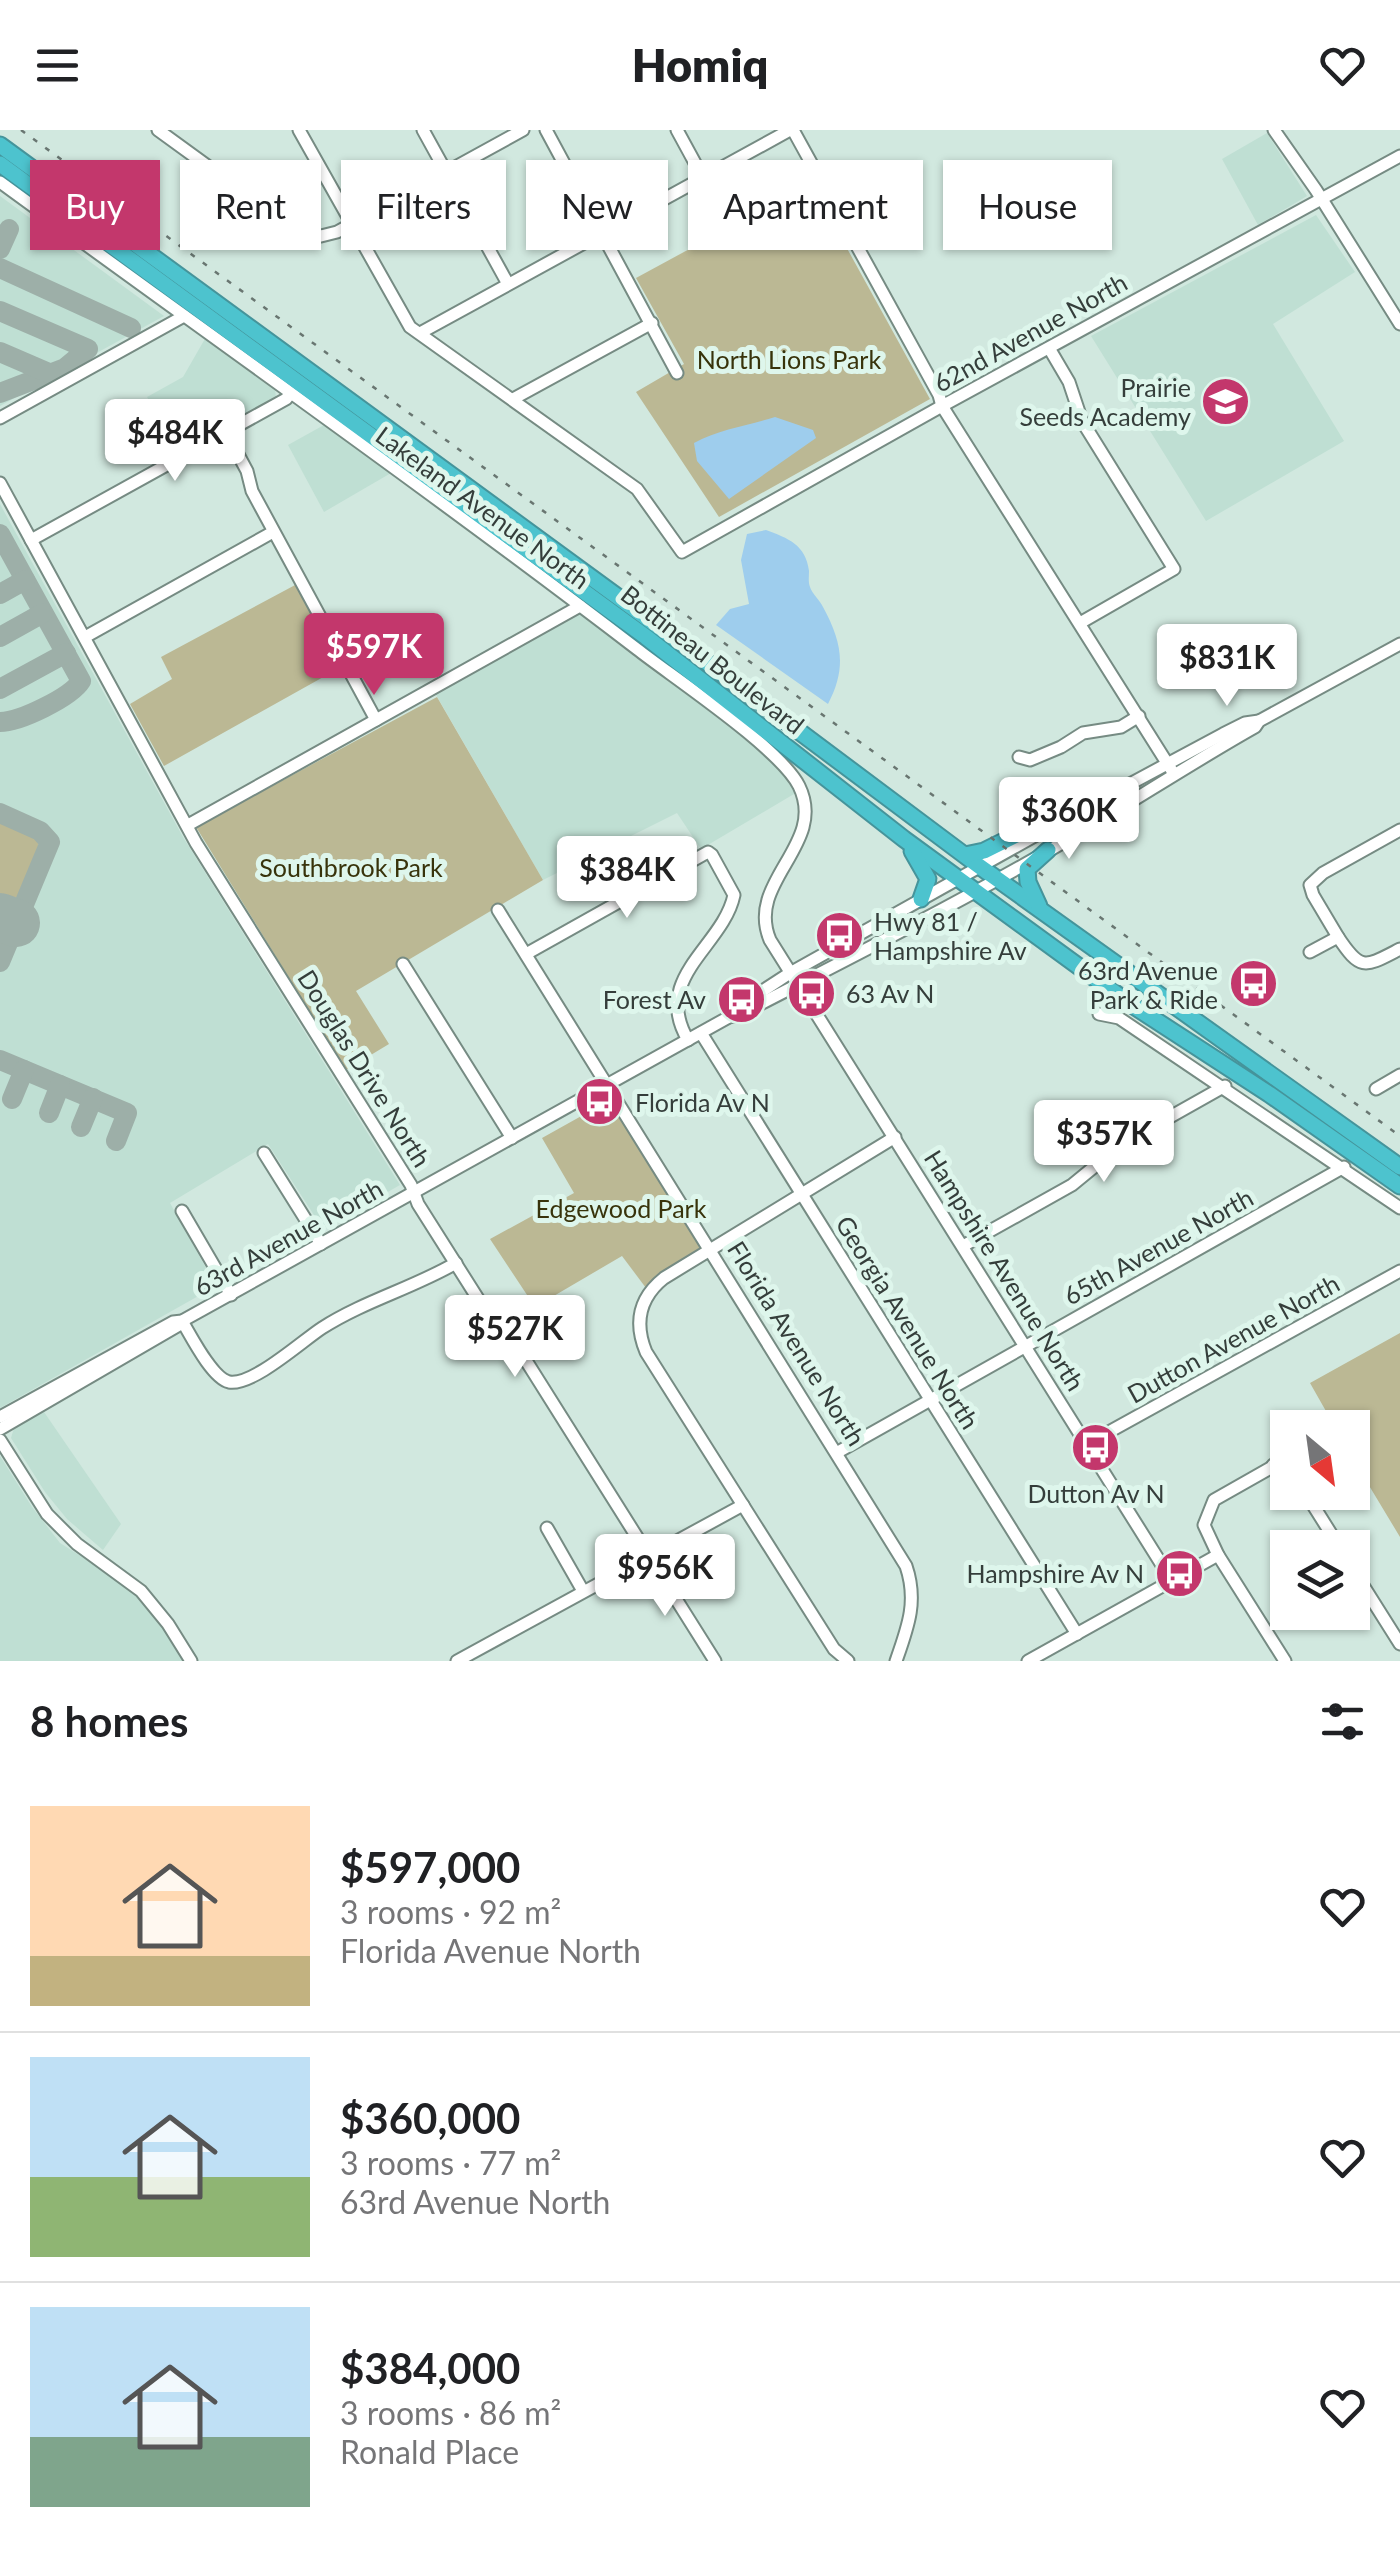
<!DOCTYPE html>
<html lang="en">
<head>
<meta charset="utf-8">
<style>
	:root { --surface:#fff; --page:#f2f2f2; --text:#202124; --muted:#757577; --line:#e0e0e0; --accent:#c3376c }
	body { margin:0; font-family:Lato,sans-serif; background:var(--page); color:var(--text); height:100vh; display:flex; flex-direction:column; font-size:38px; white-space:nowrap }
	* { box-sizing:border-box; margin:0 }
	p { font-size:32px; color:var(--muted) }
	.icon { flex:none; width:55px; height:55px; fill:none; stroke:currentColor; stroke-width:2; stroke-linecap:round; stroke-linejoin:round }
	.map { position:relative; height:1531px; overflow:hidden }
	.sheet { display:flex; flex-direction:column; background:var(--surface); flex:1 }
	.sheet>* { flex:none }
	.hud { position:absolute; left:30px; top:30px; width:1340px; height:90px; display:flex; gap:20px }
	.needle { width:65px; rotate:151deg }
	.controls { position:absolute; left:1270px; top:1280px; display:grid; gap:20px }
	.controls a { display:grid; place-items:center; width:100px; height:100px; border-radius:0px; background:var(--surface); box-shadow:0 2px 8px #0004; font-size:50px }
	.price { position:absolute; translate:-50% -85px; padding:0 22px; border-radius:10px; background:#fff; color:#222; font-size:32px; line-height:65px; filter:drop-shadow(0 2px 5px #0008) }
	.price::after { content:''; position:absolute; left:50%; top:60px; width:30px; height:22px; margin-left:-15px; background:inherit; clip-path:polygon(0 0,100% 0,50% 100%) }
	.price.current { background:var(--accent); color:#fff }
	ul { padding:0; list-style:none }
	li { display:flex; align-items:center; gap:30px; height:250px; padding:0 30px }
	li+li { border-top:2px solid var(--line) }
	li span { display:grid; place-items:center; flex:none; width:280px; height:200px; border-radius:0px; color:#555 }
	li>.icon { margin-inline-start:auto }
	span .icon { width:120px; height:120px; fill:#fffc; stroke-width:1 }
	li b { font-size:42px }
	h2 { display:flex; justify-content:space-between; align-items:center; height:120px; padding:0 30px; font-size:42px }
	.pill { padding:0 35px; border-radius:0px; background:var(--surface); box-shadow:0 2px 8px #0004; font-size:35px; line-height:90px }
	.pill.current { background:var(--accent); color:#fff }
	header { display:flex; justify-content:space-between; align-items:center; height:130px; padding:0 30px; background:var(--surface); font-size:45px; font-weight:800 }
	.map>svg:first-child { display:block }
</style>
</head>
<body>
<header><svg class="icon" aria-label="menu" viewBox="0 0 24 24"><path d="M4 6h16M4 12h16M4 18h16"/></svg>Homiq<svg class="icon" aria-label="heart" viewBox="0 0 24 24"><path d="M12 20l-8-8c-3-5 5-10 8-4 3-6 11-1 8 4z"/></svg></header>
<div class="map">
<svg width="1400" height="1531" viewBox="0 0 1400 1531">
	<rect width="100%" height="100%" fill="#d1e8df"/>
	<g fill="#bfdfd3">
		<polygon points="1267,3 1307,66 1258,95 1222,29"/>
		<polygon points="0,66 164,186 0,276"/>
		<polygon points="1316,85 1355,142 1273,194 1344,311 1206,391 1091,206"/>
		<polygon points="206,207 275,258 276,268 178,323 147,267 183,247"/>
		<polygon points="324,295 391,343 324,382 288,315"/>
		<polygon points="0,374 183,707 400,1055 323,1099 268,1014 170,1073 216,1156 0,1278"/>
		<polygon points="582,483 779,636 799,661 701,719 677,683 543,750 435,563"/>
		<polygon points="44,1282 121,1394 103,1420 67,1389 45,1362 11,1308 14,1298"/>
		<polygon points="0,1326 32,1377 60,1413 125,1454 165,1499 185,1531 0,1531"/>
	</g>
	<g fill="#bbb894">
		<polygon points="811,53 930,269 719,387 636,262 684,234 636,148"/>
		<polygon points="297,454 343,536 164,636 130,574 172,549 161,527"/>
		<polygon points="437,567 543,750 356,861 389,914 346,940 196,697"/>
		<path d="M0 693C10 697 31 702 37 711 47 726 22 769 7 774L0 771Z"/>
		<polygon points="610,970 702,1116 646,1158 622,1126 535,1177 490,1109 574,1063 542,1008"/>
		<polygon points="1400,1203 1400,1407 1353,1329 1352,1298 1335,1297 1310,1253"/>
	</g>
	<g fill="#9ecded">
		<path d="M775 287 813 300 816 308 729 369 697 331 694 313C720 299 747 296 775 287Z"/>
		<path d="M766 400C788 408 806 415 809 441 809 446 808 452 810 457 812 464 820 470 823 477 842 512 847 538 828 574L716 495 730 479 749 474 741 430 747 404Z"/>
	</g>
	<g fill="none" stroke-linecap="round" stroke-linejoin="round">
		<g stroke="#9dafa8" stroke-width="20">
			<polyline points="0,119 9,99"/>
			<polyline points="0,138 131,198"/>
			<polyline points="0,181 88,219 65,238 0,263"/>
			<polyline points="0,222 51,244"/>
			<path d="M0 404 81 551C71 567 20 592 0 592"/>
			<polyline points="0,464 25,450"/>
			<polyline points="0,507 43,483"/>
			<polyline points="0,559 66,523"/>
			<polyline points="0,683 40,701 50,712 0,832"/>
			<polyline points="0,930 127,983 116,1011"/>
			<polyline points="12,969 24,940"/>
			<polyline points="49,983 60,955"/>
			<polyline points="81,997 93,968"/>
		</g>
		<polyline stroke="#9dafa8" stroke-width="48" points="0,787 16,793"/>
		<defs>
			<g id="minor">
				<polyline points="158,0 297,101 321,106 337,102 523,0"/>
				<polyline points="299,0 410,197 637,359 682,422 942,276 1400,26"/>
				<polyline points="423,0 508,154"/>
				<polyline points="546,0 677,243"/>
				<polyline points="677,0 726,90"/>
				<polyline points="793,0 939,265 942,276 1174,644"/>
				<polyline points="1274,0 1316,60 1400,194"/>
				<path d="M0 52C212 207 428 359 637 519 674 548 780 618 799 656 828 715 745 751 770 810L1172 1451"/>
				<polyline points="420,203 790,0"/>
				<polyline points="1049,218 1069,252 1082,291 1174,439 1080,493"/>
				<polyline points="513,269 652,193"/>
				<polyline points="0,288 184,186"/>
				<polyline points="226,302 247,341 252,361 376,590"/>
				<polyline points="0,353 196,713 411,1055 418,1074 494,1194 525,1229 715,1531"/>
				<polyline points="31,410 286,269 290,264"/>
				<polyline points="85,507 273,402"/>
				<polyline points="1019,627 1030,630 1061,617 1083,603 1121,597 1139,586"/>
				<polyline points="1102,669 1223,604 1245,593 1259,591"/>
				<polyline points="188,695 580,476"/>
				<path d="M498 780 906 1436C918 1471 908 1497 896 1531"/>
				<polyline points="1338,807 1313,765 1310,755 1323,743 1400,700"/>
				<path d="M1310 822 1338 807C1361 842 1365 837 1400 819"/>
				<path d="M526 824 708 722 712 725 734 765C723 817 651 847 688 910"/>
				<polyline points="403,834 512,1008"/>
				<polyline points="1099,884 1119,888 1400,1078"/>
				<polyline points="729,887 735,879 790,843 1081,680"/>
				<polyline points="701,903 1077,1504"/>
				<polyline points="1376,959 1400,945"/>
				<polyline points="264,1023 321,1114"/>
				<polyline points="182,1081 231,1165"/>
				<polyline points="963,1116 1072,1055 1122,1014 1225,956"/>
				<path d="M182 1191C191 1206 212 1248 229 1252 253 1256 302 1211 322 1198 364 1171 413 1158 456 1133"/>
				<path d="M0 1287 173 1192 182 1191 729 887 739 885C857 824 977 764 1091 696 1146 663 1200 628 1255 597L1259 591 1400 514"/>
				<polyline points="0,1299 179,1195"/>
				<polyline points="0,1310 47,1384 77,1414 141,1461 168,1494 191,1531"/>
				<polyline points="1087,1314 1400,1141"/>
				<polyline points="838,1322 1344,1037"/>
				<polyline points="1273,1335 1288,1353"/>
				<polyline points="1301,1362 1313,1375 1340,1418"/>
				<polyline points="547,1398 583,1461"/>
				<polyline points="1352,1438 1400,1514"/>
				<polyline points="457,1531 743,1375"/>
				<path d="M848 1531 834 1519 646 1222C634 1193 639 1168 664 1148L895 1007"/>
				<polyline points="1028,1531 1218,1425"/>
				<polyline points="1285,1531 1218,1425 1204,1395 1214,1370 1288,1328"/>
			</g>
			<g id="highway">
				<polyline points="0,15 689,519 979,736 1400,1037"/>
				<polyline points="0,34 646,507 904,709 1126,871 1269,964 1400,1056"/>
				<polyline points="912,721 928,749 921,769"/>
				<polyline points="965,725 984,721 1076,675 1108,665"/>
				<polyline points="1039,776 1028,752 1027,739 1048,720"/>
			</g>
		</defs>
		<use href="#minor" stroke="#768b83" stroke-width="15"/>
		<use href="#highway" stroke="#45949b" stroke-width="19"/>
		<use href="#minor" stroke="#fff" stroke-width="11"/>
		<use href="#highway" stroke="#4dc3ce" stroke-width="15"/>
		<polyline stroke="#697671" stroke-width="2.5" stroke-dasharray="5 10" stroke-linecap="butt" points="21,0 1400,1006"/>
	</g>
	<defs>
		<symbol id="school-disc" viewBox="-11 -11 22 22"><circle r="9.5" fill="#c3376c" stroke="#def6ec"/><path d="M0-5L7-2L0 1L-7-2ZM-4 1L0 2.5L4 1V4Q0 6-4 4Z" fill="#fff"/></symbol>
		<symbol id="bus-disc" viewBox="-11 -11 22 22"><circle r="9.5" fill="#c3376c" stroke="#def6ec"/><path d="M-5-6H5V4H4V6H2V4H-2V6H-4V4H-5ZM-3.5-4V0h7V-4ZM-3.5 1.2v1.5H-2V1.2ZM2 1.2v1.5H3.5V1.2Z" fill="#fff"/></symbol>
	</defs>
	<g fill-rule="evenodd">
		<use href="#school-disc" x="1198" y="244" width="55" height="55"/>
		<use href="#bus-disc" x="812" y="778" width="55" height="55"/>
		<use href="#bus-disc" x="1226" y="826" width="55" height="55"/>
		<use href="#bus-disc" x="784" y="836" width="55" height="55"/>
		<use href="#bus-disc" x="714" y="842" width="55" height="55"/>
		<use href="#bus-disc" x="572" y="944" width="55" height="55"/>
		<use href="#bus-disc" x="1068" y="1290" width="55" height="55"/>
		<use href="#bus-disc" x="1152" y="1416" width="55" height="55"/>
	</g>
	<g text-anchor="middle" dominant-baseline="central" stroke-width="10" stroke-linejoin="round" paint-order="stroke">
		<g font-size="25" fill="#353e3b" stroke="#def6ec">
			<text transform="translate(1030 202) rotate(-29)">62nd Avenue North</text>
			<text transform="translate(483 377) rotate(36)">Lakeland Avenue North</text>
			<text transform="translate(713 529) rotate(38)">Bottineau Boulevard</text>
			<text transform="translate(365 938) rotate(58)">Douglas Drive North</text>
			<text transform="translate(288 1107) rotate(-29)">63rd Avenue North</text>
			<text transform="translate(1158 1116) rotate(-29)">65th Avenue North</text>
			<text transform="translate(1005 1140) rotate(58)">Hampshire Avenue North</text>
			<text transform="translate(908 1192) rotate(58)">Georgia Avenue North</text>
			<text transform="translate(1233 1208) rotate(-29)">Dutton Avenue North</text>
			<text transform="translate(797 1213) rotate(58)">Florida Avenue North</text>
		</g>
		<g font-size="25" fill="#38330b" stroke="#def6ec">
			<text x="789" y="229">North Lions Park</text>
			<text x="351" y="737">Southbrook Park</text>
			<text x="621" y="1078">Edgewood Park</text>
		</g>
		<g font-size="25" fill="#353e3b" stroke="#def6ec" text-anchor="end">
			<text x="1191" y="257">Prairie<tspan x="1191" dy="29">Seeds Academy</tspan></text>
			<text x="874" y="791" text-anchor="start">Hwy 81 /<tspan x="874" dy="29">Hampshire Av</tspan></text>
			<text x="1218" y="840">63rd Avenue<tspan x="1218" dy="29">Park &amp; Ride</tspan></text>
			<text x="846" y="863" text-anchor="start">63 Av N</text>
			<text x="706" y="869">Forest Av</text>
			<text x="635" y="972" text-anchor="start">Florida Av N</text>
			<text x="1096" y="1363" text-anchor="middle">Dutton Av N</text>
			<text x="1144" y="1443">Hampshire Av N</text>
		</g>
	</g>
</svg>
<div class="controls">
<a><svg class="needle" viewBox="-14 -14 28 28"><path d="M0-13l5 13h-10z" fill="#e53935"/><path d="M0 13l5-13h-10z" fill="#757577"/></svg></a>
<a><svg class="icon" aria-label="layers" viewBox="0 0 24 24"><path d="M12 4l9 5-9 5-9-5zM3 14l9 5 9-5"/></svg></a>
</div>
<b class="price" style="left:175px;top:354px">$484K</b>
<b class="price current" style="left:374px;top:568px">$597K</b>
<b class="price" style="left:1227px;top:579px">$831K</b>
<b class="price" style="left:1069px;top:732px">$360K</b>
<b class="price" style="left:627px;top:791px">$384K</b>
<b class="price" style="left:1104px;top:1055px">$357K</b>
<b class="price" style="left:515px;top:1250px">$527K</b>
<b class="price" style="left:665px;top:1489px">$956K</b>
<div class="hud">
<a class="pill current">Buy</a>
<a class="pill">Rent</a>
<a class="pill">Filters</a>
<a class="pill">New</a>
<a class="pill">Apartment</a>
<a class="pill">House</a>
</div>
</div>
<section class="sheet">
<h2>8 homes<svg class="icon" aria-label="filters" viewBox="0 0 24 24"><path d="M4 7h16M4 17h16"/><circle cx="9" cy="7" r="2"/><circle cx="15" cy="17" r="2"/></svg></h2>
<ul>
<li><span style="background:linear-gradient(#ffd9b3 75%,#c2b280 0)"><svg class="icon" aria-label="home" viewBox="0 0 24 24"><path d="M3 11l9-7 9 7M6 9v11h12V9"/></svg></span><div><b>$597,000</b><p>3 rooms · 92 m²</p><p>Florida Avenue North</p></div><svg class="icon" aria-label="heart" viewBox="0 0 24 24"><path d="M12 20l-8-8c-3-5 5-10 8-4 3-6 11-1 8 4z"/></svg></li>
<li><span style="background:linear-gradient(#bfe0f5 60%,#8fb573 0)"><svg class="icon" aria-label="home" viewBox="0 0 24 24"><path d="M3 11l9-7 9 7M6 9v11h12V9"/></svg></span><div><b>$360,000</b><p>3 rooms · 77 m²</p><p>63rd Avenue North</p></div><svg class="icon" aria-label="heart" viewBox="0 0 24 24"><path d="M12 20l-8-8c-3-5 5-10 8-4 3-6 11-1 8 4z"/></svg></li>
<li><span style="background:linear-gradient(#bfe0f5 65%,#7fa58c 0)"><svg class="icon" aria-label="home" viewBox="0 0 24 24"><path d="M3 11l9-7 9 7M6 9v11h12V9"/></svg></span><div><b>$384,000</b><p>3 rooms · 86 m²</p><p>Ronald Place</p></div><svg class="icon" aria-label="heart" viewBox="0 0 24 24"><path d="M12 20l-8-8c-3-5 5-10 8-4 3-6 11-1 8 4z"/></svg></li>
</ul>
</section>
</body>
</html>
